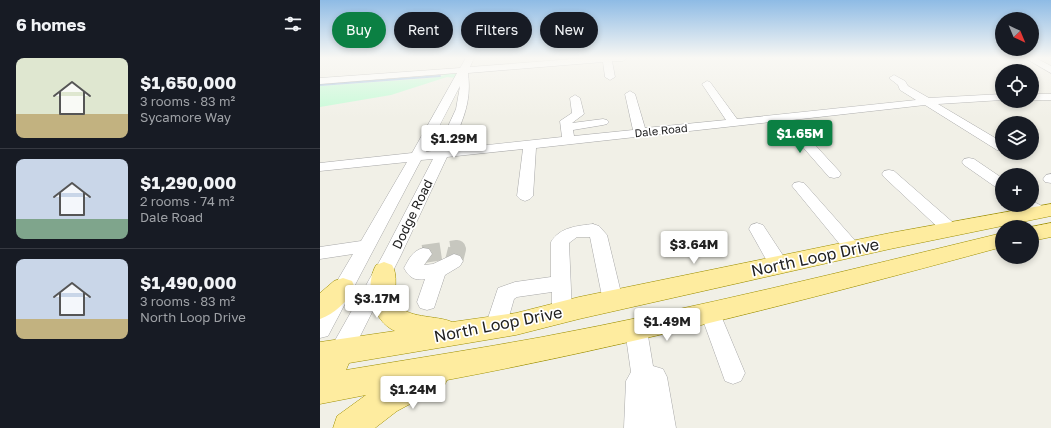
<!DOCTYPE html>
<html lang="en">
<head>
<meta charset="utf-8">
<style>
	:root { --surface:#171b24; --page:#242831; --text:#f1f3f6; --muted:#9ea1a6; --line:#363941; --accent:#0b8043 }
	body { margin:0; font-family:"Golos Text",sans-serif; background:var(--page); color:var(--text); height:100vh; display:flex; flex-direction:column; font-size:15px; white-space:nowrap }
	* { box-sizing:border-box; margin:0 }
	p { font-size:13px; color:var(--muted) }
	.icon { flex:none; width:22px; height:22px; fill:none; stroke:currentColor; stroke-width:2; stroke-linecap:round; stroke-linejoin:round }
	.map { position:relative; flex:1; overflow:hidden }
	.sheet { display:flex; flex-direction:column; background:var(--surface); width:320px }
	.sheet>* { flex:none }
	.hud { position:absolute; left:12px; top:12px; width:380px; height:36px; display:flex; gap:8px }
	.needle { width:26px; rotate:136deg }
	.fabs { position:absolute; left:675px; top:12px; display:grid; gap:8px }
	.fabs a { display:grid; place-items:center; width:44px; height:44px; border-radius:50%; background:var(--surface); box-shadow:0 2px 6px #0003; font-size:20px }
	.price { position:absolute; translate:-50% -34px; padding:0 9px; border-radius:4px; background:#fff; color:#222; font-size:13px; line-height:26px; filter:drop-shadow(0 1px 2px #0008) }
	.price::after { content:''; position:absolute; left:50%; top:24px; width:12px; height:9px; margin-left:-6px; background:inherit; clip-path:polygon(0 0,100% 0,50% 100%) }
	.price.current { background:var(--accent); color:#fff }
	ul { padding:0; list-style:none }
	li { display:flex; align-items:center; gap:12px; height:100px; padding:0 16px }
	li+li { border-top:1px solid var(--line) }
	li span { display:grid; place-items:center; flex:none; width:112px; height:80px; border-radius:8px; color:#555 }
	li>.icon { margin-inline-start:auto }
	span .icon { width:48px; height:48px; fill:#fffc; stroke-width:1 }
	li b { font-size:17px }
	h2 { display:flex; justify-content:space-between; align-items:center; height:48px; padding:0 16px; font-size:17px }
	.tag { padding:0 14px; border-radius:18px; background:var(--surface); box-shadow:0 2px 6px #0003; font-size:14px; line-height:36px }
	.tag.current { background:var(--accent); color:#fff }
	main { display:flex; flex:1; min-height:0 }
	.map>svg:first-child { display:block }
</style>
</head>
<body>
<main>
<section class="sheet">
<h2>6 homes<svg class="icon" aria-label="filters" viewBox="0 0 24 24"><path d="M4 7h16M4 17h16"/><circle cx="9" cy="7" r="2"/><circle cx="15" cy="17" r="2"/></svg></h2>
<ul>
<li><span style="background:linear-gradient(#dfe7d0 70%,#c2b280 0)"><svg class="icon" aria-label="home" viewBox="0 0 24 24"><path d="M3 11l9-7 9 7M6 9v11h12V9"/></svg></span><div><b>$1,650,000</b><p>3 rooms · 83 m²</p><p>Sycamore Way</p></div></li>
<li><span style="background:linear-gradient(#c9d6e8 75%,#7fa58c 0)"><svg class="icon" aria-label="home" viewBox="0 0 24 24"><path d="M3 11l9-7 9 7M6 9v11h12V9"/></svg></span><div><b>$1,290,000</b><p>2 rooms · 74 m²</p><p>Dale Road</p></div></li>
<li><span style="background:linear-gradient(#c9d6e8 75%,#c2b280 0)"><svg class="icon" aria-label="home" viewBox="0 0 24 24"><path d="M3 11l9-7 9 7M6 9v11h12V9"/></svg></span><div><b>$1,490,000</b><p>3 rooms · 83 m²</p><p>North Loop Drive</p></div></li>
</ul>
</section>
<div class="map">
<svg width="731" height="428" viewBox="0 0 731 428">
	<rect width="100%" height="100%" fill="#f1f0e7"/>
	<polygon fill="#c4fbd6" points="138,73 137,78 127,77 71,95 0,107 0,86 111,78 125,75 120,74"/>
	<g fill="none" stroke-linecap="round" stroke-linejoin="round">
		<polyline stroke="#a7c5e0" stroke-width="2" points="0,85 120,76"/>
		<polyline stroke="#c7c7bf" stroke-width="18" stroke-dasharray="18 10" stroke-linecap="butt" points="103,254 137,249 134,261"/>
		<defs>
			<g id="minor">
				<path d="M146 58H154L150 67 266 58H307L303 61H292L295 77 290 80 285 77 283 62 148 73C152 104 142 120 131 149L242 137 240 121 252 113 250 98 255 95 260 98 264 114 252 123 283 119 287 120 289 122 287 124 283 125 253 130 254 136 313 130 305 94 310 91 315 94 325 128 406 120 382 84 387 81 390 82 417 119 596 100 580 90 578 85 569 78 574 75 585 81 588 86 609 98 682 94V100L618 104 682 142V151L677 150 605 105 472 120 519 171 521 174 519 177 514 178 509 177 460 121 216 148 213 196 210 199 205 201 200 199 197 196 203 149 127 157 81 255 29 358 21 361 13 358 10 351 13 344 63 255 113 159 101 160 8 336 0 338V310L33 254 0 259V247L41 241 87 162 0 171V163L92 153 137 73 0 84V78L140 68ZM140 86 136 109 117 150 106 152Z"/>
				<polygon points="705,58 716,58 731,66 731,73"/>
				<rect x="712" y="94" width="19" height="6"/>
				<polygon points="649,158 654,159 682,178 682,189 677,188 644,165 642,162 644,159"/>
				<polygon points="569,170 574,171 637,226 639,230 637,234 631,236 625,234 564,177 562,174 564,171"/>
				<polygon points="731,174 731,183 725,182 723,179 726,175"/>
				<polygon points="479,182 484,183 539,245 542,249 539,253 533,255 527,253 472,186 474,183"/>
				<path d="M712 201 726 208 728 212 726 216C716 218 708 213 702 205H712Z"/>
				<polygon points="437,223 443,225 466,260 468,265 466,270 459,272 452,270 429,229 431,225"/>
				<path d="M273 224 279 226 287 235 303 301 300 307 293 309 286 307 283 301 270 237H257L249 243 252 313 249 319 242 322 235 319 232 313V292L197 297 194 299 184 334 176 336 168 334 165 327 178 288 195 282 231 277V242C240 227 257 226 273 224Z"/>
				<path d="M103 248 109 249 112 254 104 265 113 264 134 254 140 256 143 261 140 266 125 275 114 308 107 310 100 308 97 302 105 279C94 281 89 277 84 268 89 259 92 251 103 248Z"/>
				<polygon points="390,303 397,306 425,373 421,381 413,384 405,381 380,312 383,306"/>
				<polygon points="316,321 324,323 327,330 333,366 343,369 347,377 356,428 304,428 306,381 311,372 305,330 308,323"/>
			</g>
			<g id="major">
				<path d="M731 204V216L570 249 259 319 196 335 29 363 26 370C91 359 157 349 222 337 376 308 530 270 682 233V247C498 297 314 345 127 380L124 386 77 411 55 428H13L17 416 46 395 0 404V342L75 331C52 321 44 286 56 265L64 262 72 265C79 276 73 290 77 302 83 319 118 315 132 322L196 313 259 297 570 233Z"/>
				<polygon points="731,223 731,237 712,241 711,227"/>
				<path d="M23 278 32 281 35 288C28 301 14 314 0 319V293L14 281Z"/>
			</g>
		</defs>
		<use href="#minor" stroke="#a8a8a8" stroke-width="1"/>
		<use href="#major" stroke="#9e8f00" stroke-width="1"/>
		<use href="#minor" fill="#fff" fill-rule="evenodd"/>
		<use href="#major" fill="#feec9f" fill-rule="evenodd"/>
	</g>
	<linearGradient id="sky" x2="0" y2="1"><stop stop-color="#8ebbe5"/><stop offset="0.49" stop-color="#f9f8f4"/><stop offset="1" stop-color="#f9f8f4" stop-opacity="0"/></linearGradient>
	<rect width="731" height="118" fill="url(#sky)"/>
	<g text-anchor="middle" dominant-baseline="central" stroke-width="3.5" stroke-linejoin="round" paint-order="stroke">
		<g font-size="11" fill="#212121" stroke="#fff">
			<text transform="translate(341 130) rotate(-6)">Dale Road</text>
		</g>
		<g font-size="13" fill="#212121" stroke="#fff">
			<text transform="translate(92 214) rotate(-64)">Dodge Road</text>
		</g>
		<g font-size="16" fill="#212121" stroke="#fff">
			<text transform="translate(495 257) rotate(-12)">North Loop Drive</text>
			<text transform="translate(178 324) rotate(-11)">North Loop Drive</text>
		</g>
	</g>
</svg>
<div class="fabs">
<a><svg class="needle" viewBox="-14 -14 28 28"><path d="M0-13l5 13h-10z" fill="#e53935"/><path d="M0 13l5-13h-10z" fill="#9ea1a6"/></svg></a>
<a><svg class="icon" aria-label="locate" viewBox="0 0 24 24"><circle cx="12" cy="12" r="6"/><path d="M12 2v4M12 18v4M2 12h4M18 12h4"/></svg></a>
<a><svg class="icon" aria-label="layers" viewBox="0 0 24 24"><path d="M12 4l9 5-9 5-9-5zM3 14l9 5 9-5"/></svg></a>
<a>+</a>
<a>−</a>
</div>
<b class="price current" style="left:480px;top:154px">$1.65M</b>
<b class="price" style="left:134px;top:159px">$1.29M</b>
<b class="price" style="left:374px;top:265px">$3.64M</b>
<b class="price" style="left:57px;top:319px">$3.17M</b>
<b class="price" style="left:347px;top:342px">$1.49M</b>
<b class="price" style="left:93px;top:410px">$1.24M</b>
<div class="hud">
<a class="tag current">Buy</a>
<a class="tag">Rent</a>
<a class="tag">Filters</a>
<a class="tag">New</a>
</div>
</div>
</main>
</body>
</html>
